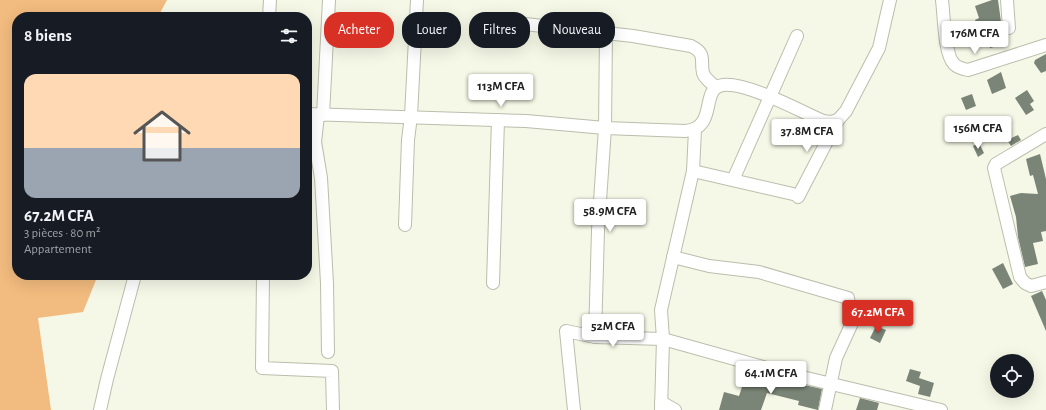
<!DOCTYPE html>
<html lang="fr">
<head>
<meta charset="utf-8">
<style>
	:root { --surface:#171b24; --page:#20242c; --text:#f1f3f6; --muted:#9ea1a6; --accent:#d93025 }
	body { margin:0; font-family:"Alegreya Sans",sans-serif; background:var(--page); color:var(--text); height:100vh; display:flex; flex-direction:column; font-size:15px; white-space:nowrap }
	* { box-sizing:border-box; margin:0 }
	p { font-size:13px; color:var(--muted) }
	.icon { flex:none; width:22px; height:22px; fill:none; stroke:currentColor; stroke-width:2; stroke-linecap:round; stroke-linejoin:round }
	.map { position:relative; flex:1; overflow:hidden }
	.drawer { position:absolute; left:12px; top:12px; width:300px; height:268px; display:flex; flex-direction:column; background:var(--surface); border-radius:16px; box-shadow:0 4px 16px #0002 }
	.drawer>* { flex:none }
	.banner { position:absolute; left:324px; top:12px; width:380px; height:36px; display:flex; gap:8px }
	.fabs { position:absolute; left:990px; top:354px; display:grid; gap:8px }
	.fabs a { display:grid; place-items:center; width:44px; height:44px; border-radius:50%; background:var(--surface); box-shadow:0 4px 16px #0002; font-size:20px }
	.price { position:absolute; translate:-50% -34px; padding:0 9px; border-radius:4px; background:#fff; color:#222; font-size:13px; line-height:26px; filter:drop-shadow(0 1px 2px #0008) }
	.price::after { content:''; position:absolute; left:50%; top:24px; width:12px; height:9px; margin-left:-6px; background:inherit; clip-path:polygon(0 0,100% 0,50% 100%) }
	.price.active { background:var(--accent); color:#fff }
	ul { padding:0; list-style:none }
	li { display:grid; align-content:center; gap:8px; height:212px; padding:0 12px }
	li span { display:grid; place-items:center; height:124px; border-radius:12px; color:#555 }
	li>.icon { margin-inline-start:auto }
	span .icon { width:72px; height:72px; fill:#fffc; stroke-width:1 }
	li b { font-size:17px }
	h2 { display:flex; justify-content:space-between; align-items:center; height:48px; padding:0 12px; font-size:17px }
	.chip { padding:0 14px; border-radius:16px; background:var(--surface); box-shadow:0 4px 16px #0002; font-size:14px; line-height:36px }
	.chip.active { background:var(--accent); color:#fff }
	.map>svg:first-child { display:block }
</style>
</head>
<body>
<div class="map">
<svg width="1046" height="410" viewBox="0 0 1046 410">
	<rect width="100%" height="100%" fill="#f5f8e6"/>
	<polygon fill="#f2bb7f" points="0,0 167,0 160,13 162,17 17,17 17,275 98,275 83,312 38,318 51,410 0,410"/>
	<g fill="#7a8577">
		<polygon points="992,0 998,0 1002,29 1008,43 990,48 984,30 979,32 975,20 979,18 975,6"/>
		<polygon points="1046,54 1046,71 1041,73 1034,63 1035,60"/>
		<polygon points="1001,72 1006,88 992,94 987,80"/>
		<polygon points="1027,90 1034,101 1030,104 1034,110 1026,115 1015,98"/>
		<polygon points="972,94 976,106 966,110 961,98"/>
		<polygon points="1018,135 1021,140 1011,146 1007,140"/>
		<polygon points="979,143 984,153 978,157 973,146"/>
		<polygon points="1040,154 1046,179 1046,231 1041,232 1043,241 1033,243 1038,264 1025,267 1018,237 1016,217 1010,196 1021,193 1038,194 1033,175 1030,176 1026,159"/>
		<polygon points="1003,263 1013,284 1003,289 992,269"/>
		<polygon points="1042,291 1046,300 1046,331 1031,296"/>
		<polygon points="876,326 886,330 880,343 870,338"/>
		<polygon points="910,369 921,372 919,378 934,383 930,397 918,394 920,386 906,381"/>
		<polygon points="769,377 822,389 818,410 798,405 799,401 767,393 761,410 719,410 724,392 739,396 743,384 750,386 752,378 768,383"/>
		<polygon points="860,398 879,403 877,410 856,410"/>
	</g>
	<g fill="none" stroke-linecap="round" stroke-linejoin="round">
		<defs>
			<g id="minor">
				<path d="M942 0C944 15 944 54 954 64 958 68 963 69 968 70L1046 45"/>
				<polyline points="1007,0 1009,28"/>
				<polyline points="269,17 270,0"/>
				<path d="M507 22 633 36 691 46C707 54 700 60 703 73 705 79 711 83 716 87"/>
				<path d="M307 114 526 121 605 128 685 131C719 128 699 88 723 85 747 82 800 111 823 121L831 122 838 120"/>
				<polyline points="318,115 315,142 321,178 327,283 328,352"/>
				<polyline points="323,115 329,0"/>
				<polyline points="1046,134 996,164 994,168 1020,277 1025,283 1031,286 1046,282"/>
				<polyline points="693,171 793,194"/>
				<polyline points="733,180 797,36"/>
				<polyline points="798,197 838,120 846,111 879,48 890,0"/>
				<polyline points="405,225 408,140 411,116 417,0"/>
				<polyline points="673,257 709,266 759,272 848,298 852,323 836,358 825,410"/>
				<polyline points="263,275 262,368 332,371 333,410"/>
				<polyline points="493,283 498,120"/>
				<polyline points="595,337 598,230 605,128 606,32"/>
				<polyline points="661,402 675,410"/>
				<polyline points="100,410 107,379 135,275"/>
				<polyline points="574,410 566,331 595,337 663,339 777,371 941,410"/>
				<polyline points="661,410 663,339 661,310 693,171 695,130"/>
			</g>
		</defs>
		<use href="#minor" stroke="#babeac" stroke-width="14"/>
		<use href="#minor" stroke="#fff" stroke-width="12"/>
	</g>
</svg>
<div class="fabs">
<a><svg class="icon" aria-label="locate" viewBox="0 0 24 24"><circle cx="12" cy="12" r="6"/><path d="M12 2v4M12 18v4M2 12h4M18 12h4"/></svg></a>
</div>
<b class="price" style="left:975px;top:55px">176M CFA</b>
<b class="price" style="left:501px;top:108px">113M CFA</b>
<b class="price" style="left:978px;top:150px">156M CFA</b>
<b class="price" style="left:807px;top:153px">37.8M CFA</b>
<b class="price" style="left:610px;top:233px">58.9M CFA</b>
<b class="price active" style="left:878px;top:334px">67.2M CFA</b>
<b class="price" style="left:613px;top:348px">52M CFA</b>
<b class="price" style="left:771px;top:395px">64.1M CFA</b>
<div class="banner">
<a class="chip active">Acheter</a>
<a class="chip">Louer</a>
<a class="chip">Filtres</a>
<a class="chip">Nouveau</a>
</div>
<section class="drawer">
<h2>8 biens<svg class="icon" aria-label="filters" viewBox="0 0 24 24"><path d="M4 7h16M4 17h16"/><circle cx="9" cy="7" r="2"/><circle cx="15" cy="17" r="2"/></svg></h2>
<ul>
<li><span style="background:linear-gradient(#ffd9b3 60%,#9aa5b1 0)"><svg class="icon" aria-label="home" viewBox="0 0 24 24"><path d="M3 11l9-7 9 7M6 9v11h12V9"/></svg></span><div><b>67.2M CFA</b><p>3 pièces · 80 m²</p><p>Appartement</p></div></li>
</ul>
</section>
</div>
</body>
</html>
